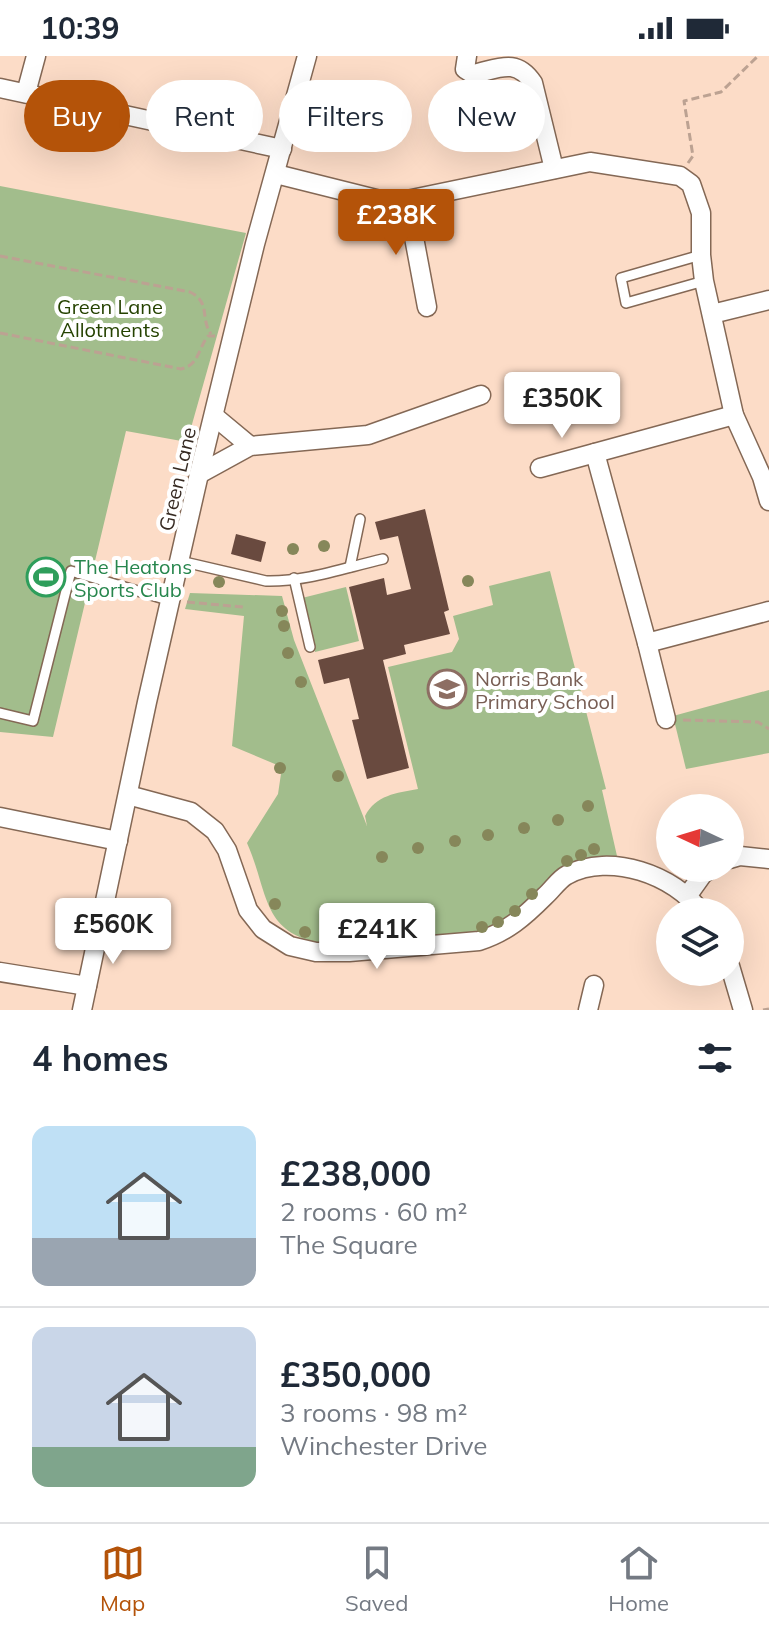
<!DOCTYPE html>
<html lang="en">
<head>
<meta charset="utf-8">
<style>
	:root { --surface:#fff; --page:#f6f6f7; --text:#1f2937; --muted:#747a83; --line:#e0e1e3; --accent:#b45309 }
	body { margin:0; font-family:Mulish,sans-serif; background:var(--page); color:var(--text); height:100vh; display:flex; flex-direction:column; font-size:30px; white-space:nowrap }
	* { box-sizing:border-box; margin:0 }
	p { font-size:26px; color:var(--muted) }
	.icon { flex:none; width:44px; height:44px; fill:none; stroke:currentColor; stroke-width:2; stroke-linecap:round; stroke-linejoin:round }
	.map { position:relative; height:954px; overflow:hidden }
	.side { display:flex; flex-direction:column; background:var(--surface); flex:1 }
	.side>* { flex:none }
	.banner { position:absolute; left:24px; top:24px; width:722px; height:72px; display:flex; gap:16px }
	.needle { width:52px; rotate:274deg }
	.controls { position:absolute; left:656px; top:738px; display:grid; gap:16px }
	.controls a { display:grid; place-items:center; width:88px; height:88px; border-radius:50%; background:var(--surface); box-shadow:0 8px 32px #0002; font-size:40px }
	.price { position:absolute; translate:-50% -68px; padding:0 18px; border-radius:8px; background:#fff; color:#222; font-size:26px; line-height:52px; filter:drop-shadow(0 2px 4px #0008) }
	.price::after { content:''; position:absolute; left:50%; top:48px; width:24px; height:18px; margin-left:-12px; background:inherit; clip-path:polygon(0 0,100% 0,50% 100%) }
	.price.active { background:var(--accent); color:#fff }
	ul { padding:0; list-style:none }
	li { display:flex; align-items:center; gap:24px; height:200px; padding:0 32px }
	li+li { border-top:2px solid var(--line) }
	li span { display:grid; place-items:center; flex:none; width:224px; height:160px; border-radius:16px; color:#555 }
	li>.icon { margin-inline-start:auto }
	span .icon { width:96px; height:96px; fill:#fffc; stroke-width:1 }
	li b { font-size:34px }
	h2 { display:flex; justify-content:space-between; align-items:center; height:96px; padding:0 32px; font-size:34px }
	.tag { padding:0 28px; border-radius:36px; background:var(--surface); box-shadow:0 8px 32px #0002; font-size:28px; line-height:72px }
	.tag.active { background:var(--accent); color:#fff }
	.status { display:flex; justify-content:space-between; align-items:center; height:56px; padding:0 40px; background:var(--surface); direction:ltr }
	.status svg { height:22px; fill:currentColor }
	.tab-bar { display:flex; justify-content:space-around; align-items:center; height:112px; border-top:2px solid var(--line); background:var(--surface); font-size:22px; color:var(--muted) }
	.tab-bar a { display:grid; justify-items:center; gap:4px }
	.tab-bar .active { color:var(--accent) }
	.map>svg:first-child { display:block }
</style>
</head>
<body>
<div class="status"><b>10:39</b><svg viewBox="0 0 49 12"><path d="M0 12V9h3v3zM5 12V6h3v6zM10 12V3h3v9zM15 12V0h3v12zM26 1h20v11H26zM47 4h2v5h-2z"/></svg></div>
<div class="map">
<svg width="769" height="954" viewBox="0 0 769 954">
	<rect width="100%" height="100%" fill="#fcdcc7"/>
	<g fill="#a2bd8c">
		<polygon points="0,130 246,177 187,386 126,375 53,681 0,676"/>
		<path d="M550 515 606 733 602 734 617 800 601 802 489 877 331 889C260 880 270 839 247 787L278 738 282 711 232 690 244 560 185 553 190 537 282 540 294 584 367 770 365 760C376 739 396 737 418 733L388 611 452 596 459 583 453 560 493 549 489 530Z"/>
		<polygon points="346,531 359,585 315,596 302,542"/>
		<polygon points="769,634 769,697 686,713 673,660"/>
	</g>
	<g fill="#694a3f">
		<polygon points="425,453 449,554 444,556 450,578 404,589 406,598 383,604 409,712 367,723 352,664 359,663 349,622 324,628 318,604 364,593 349,531 384,522 387,539 411,533 398,480 380,484 375,466"/>
		<polygon points="236,478 266,486 261,506 231,498"/>
	</g>
	<g fill="none" stroke-linecap="round" stroke-linejoin="round">
		<defs>
			<g id="lane">
				<polyline points="701,199 621,222 626,247 704,225"/>
				<path d="M180 505 266 525C305 526 344 512 383 503"/>
				<polyline points="350,511 360,463"/>
				<polyline points="294,522 310,591"/>
				<polyline points="0,657 33,665 71,515 171,545"/>
			</g>
			<g id="street">
				<path d="M467 0 465 13 473 18C498 13 516 1 533 27L554 113"/>
				<polyline points="0,32 282,93"/>
				<polyline points="26,37 36,0"/>
				<polyline points="276,118 380,144 407,144 590,106 680,120 691,128 701,157 701,199 704,225 734,359 762,421 769,445"/>
				<polyline points="407,144 427,251"/>
				<polyline points="712,258 769,244"/>
				<polyline points="214,360 250,390"/>
				<polyline points="595,397 647,587 769,555"/>
				<polyline points="540,412 734,359"/>
				<polyline points="199,418 250,390 368,379 481,339"/>
				<polyline points="647,587 666,663"/>
				<path d="M128 739 191 756 215 775 227 794 248 854 263 873 290 890 316 896H349L479 885C507 876 524 861 545 840 552 834 559 823 567 819 610 796 675 819 701 856"/>
				<polyline points="0,761 118,785"/>
				<polyline points="730,803 740,800 769,803"/>
				<polyline points="688,839 703,818 711,812"/>
				<polyline points="730,910 743,954"/>
				<polyline points="0,916 87,930"/>
				<polyline points="82,954 147,646 199,418 255,188 307,0"/>
				<polyline points="588,954 594,929"/>
			</g>
		</defs>
		<use href="#lane" stroke="#846855" stroke-width="12"/>
		<use href="#street" stroke="#846855" stroke-width="21"/>
		<g stroke="#bca292" stroke-width="3" stroke-dasharray="8 4" stroke-linecap="butt">
			<polyline points="688,107 693,100 684,45 721,36 758,0"/>
			<path d="M0 200 190 236C211 246 200 263 211 278"/>
			<path d="M0 277 181 313C199 309 198 293 208 280H217"/>
			<polyline points="187,546 243,551"/>
			<polyline points="683,664 758,666 769,673"/>
			<polyline points="763,954 769,953"/>
		</g>
		<use href="#lane" stroke="#fff" stroke-width="9"/>
		<use href="#street" stroke="#fff" stroke-width="18"/>
	</g>
	<g fill="#86875a">
		<circle cx="324" cy="490" r="6"/>
		<circle cx="293" cy="493" r="6"/>
		<circle cx="468" cy="525" r="6"/>
		<circle cx="219" cy="526" r="6"/>
		<circle cx="282" cy="555" r="6"/>
		<circle cx="284" cy="570" r="6"/>
		<circle cx="288" cy="597" r="6"/>
		<circle cx="301" cy="626" r="6"/>
		<circle cx="280" cy="712" r="6"/>
		<circle cx="338" cy="720" r="6"/>
		<circle cx="588" cy="750" r="6"/>
		<circle cx="558" cy="764" r="6"/>
		<circle cx="524" cy="772" r="6"/>
		<circle cx="488" cy="779" r="6"/>
		<circle cx="455" cy="785" r="6"/>
		<circle cx="418" cy="792" r="6"/>
		<circle cx="594" cy="793" r="6"/>
		<circle cx="581" cy="799" r="6"/>
		<circle cx="382" cy="801" r="6"/>
		<circle cx="567" cy="805" r="6"/>
		<circle cx="532" cy="838" r="6"/>
		<circle cx="275" cy="848" r="6"/>
		<circle cx="515" cy="855" r="6"/>
		<circle cx="498" cy="866" r="6"/>
		<circle cx="482" cy="871" r="6"/>
		<circle cx="305" cy="876" r="6"/>
		<circle cx="351" cy="879" r="6"/>
		<circle cx="372" cy="879" r="6"/>
	</g>
	<defs>
		<symbol id="stadium-ring" viewBox="-11 -11 22 22"><circle r="9.5" fill="#fff" stroke="#2e9e5b" stroke-width="1.5"/><path d="M0-5a6.5 5 0 1 0 0 10a6.5 5 0 1 0 0-10ZM-3.5-1.8h7v3.6h-7Z" fill="#2e9e5b"/></symbol>
		<symbol id="school-ring" viewBox="-11 -11 22 22"><circle r="9.5" fill="#fff" stroke="#8d6e63" stroke-width="1.5"/><path d="M0-5L7-2L0 1L-7-2ZM-4 1L0 2.5L4 1V4Q0 6-4 4Z" fill="#8d6e63"/></symbol>
	</defs>
	<g fill-rule="evenodd">
		<use href="#stadium-ring" x="24" y="499" width="44" height="44"/>
		<use href="#school-ring" x="425" y="611" width="44" height="44"/>
	</g>
	<g text-anchor="middle" dominant-baseline="central" stroke-width="8" stroke-linejoin="round" paint-order="stroke">
		<g font-size="20" fill="#254200" stroke="#fff">
			<text x="110" y="250">Green Lane<tspan x="110" dy="23">Allotments</tspan></text>
		</g>
		<g font-size="20" fill="#362a22" stroke="#fff">
			<text transform="translate(177 423) rotate(-77)">Green Lane</text>
		</g>
		<g font-size="20" fill="#27864d" stroke="#fff" text-anchor="start">
			<text x="74" y="510">The Heatons<tspan x="74" dy="23">Sports Club</tspan></text>
		</g>
		<g font-size="20" fill="#785e54" stroke="#fff" text-anchor="start">
			<text x="475" y="622">Norris Bank<tspan x="475" dy="23">Primary School</tspan></text>
		</g>
	</g>
</svg>
<div class="controls">
<a><svg class="needle" viewBox="-14 -14 28 28"><path d="M0-13l5 13h-10z" fill="#e53935"/><path d="M0 13l5-13h-10z" fill="#747a83"/></svg></a>
<a><svg class="icon" aria-label="layers" viewBox="0 0 24 24"><path d="M12 4l9 5-9 5-9-5zM3 14l9 5 9-5"/></svg></a>
</div>
<b class="price active" style="left:396px;top:201px">£238K</b>
<b class="price" style="left:562px;top:384px">£350K</b>
<b class="price" style="left:113px;top:910px">£560K</b>
<b class="price" style="left:377px;top:915px">£241K</b>
<div class="banner">
<a class="tag active">Buy</a>
<a class="tag">Rent</a>
<a class="tag">Filters</a>
<a class="tag">New</a>
</div>
</div>
<section class="side">
<h2>4 homes<svg class="icon" aria-label="filters" viewBox="0 0 24 24"><path d="M4 7h16M4 17h16"/><circle cx="9" cy="7" r="2"/><circle cx="15" cy="17" r="2"/></svg></h2>
<ul>
<li><span style="background:linear-gradient(#bfe0f5 70%,#9aa5b1 0)"><svg class="icon" aria-label="home" viewBox="0 0 24 24"><path d="M3 11l9-7 9 7M6 9v11h12V9"/></svg></span><div><b>£238,000</b><p>2 rooms · 60 m²</p><p>The Square</p></div></li>
<li><span style="background:linear-gradient(#c9d6e8 75%,#7fa58c 0)"><svg class="icon" aria-label="home" viewBox="0 0 24 24"><path d="M3 11l9-7 9 7M6 9v11h12V9"/></svg></span><div><b>£350,000</b><p>3 rooms · 98 m²</p><p>Winchester Drive</p></div></li>
</ul>
</section>
<nav class="tab-bar">
<a class="active"><svg class="icon" aria-label="map" viewBox="0 0 24 24"><path d="M3 6l6-2 6 2 6-2v14l-6 2-6-2-6 2zM9 4v14M15 6v14"/></svg>Map</a>
<a><svg class="icon" aria-label="saved" viewBox="0 0 24 24"><path d="M7 4h10v16l-5-4-5 4z"/></svg>Saved</a>
<a><svg class="icon" aria-label="home" viewBox="0 0 24 24"><path d="M3 11l9-7 9 7M6 9v11h12V9"/></svg>Home</a>
</nav>
</body>
</html>
